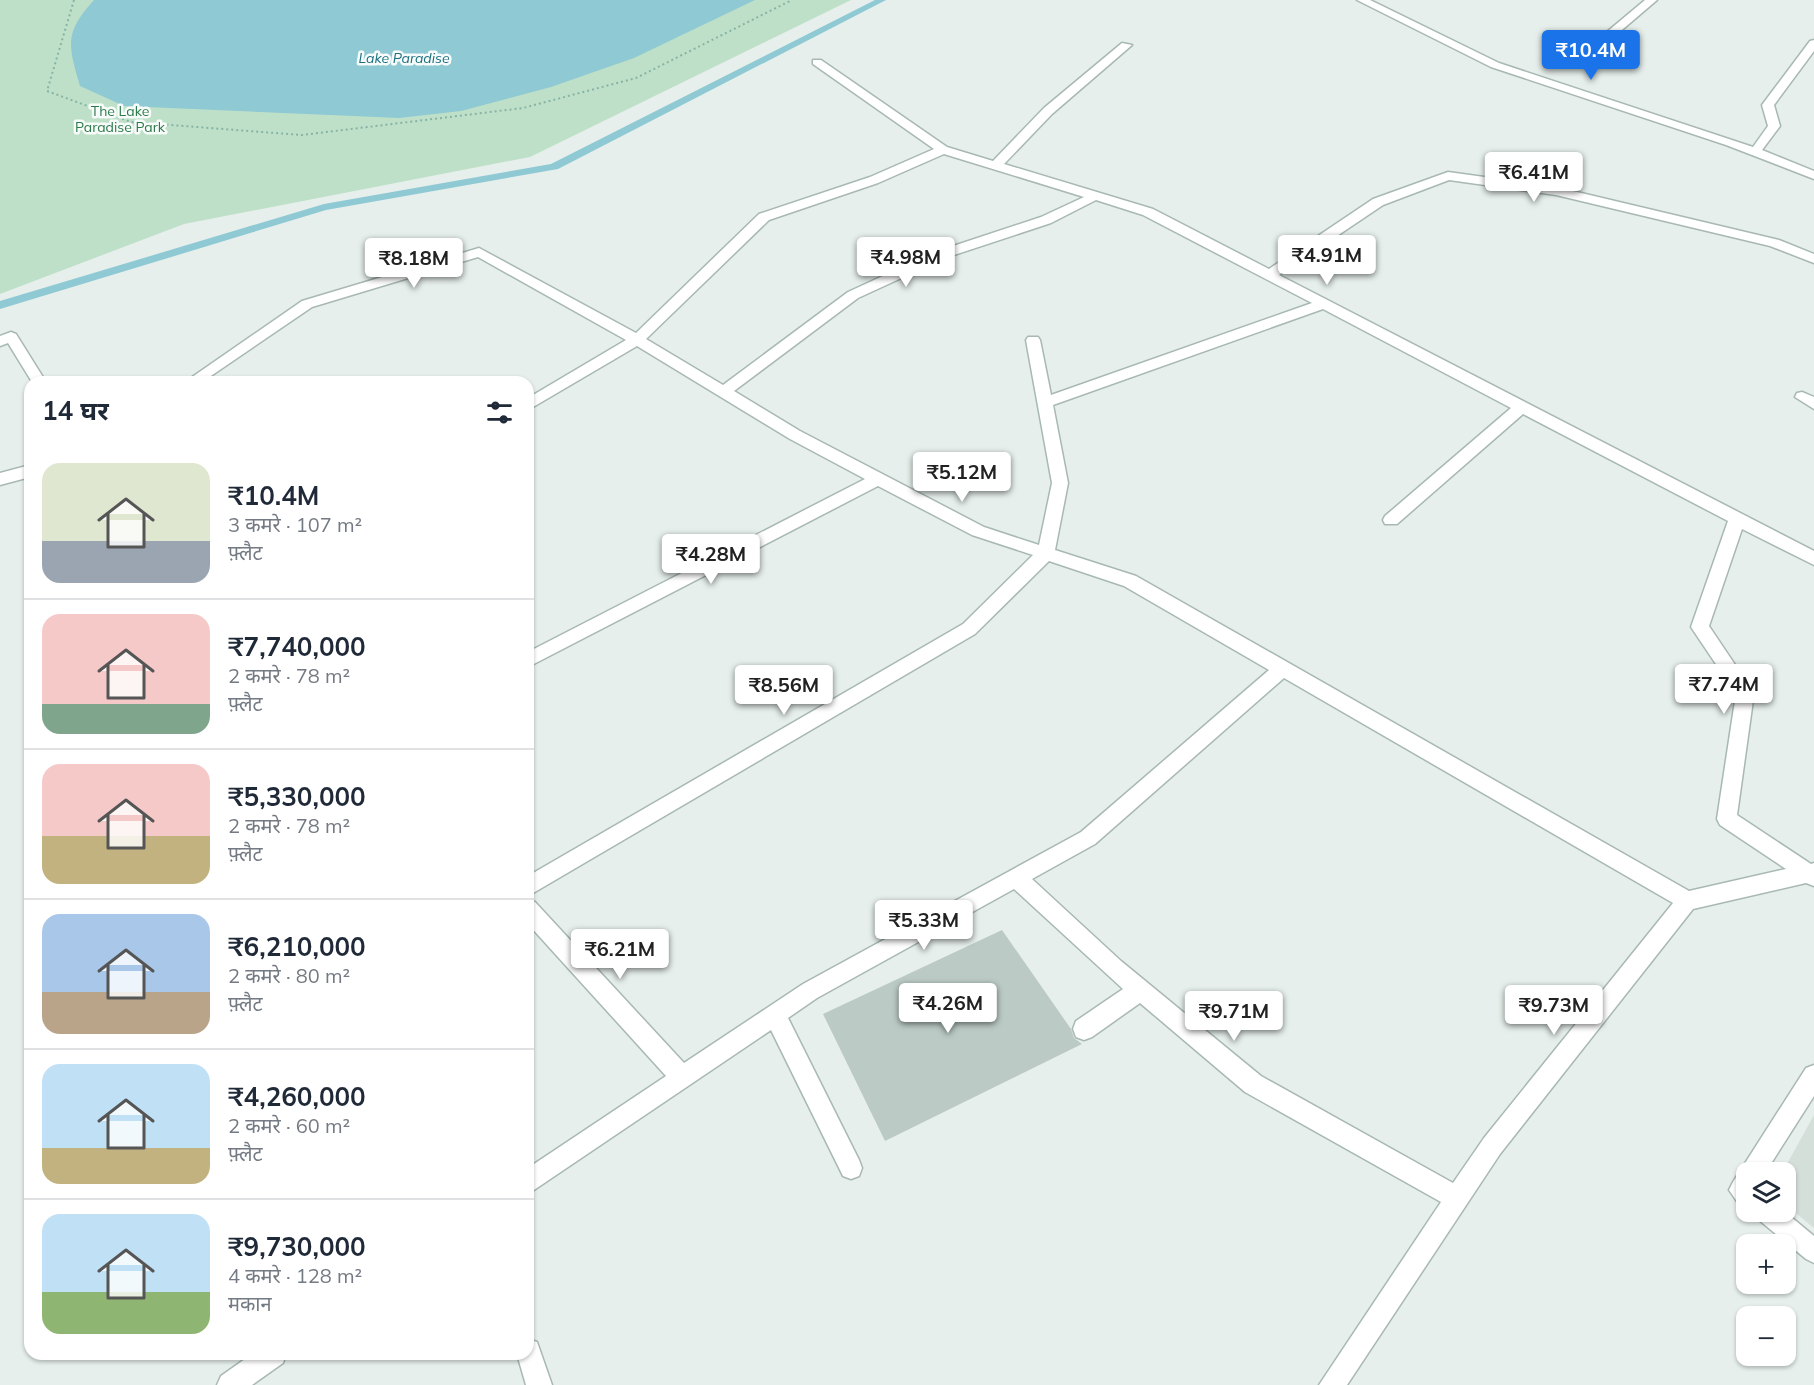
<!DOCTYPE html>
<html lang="hi">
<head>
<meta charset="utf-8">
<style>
	:root { --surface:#fff; --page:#f6f6f7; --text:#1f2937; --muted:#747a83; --line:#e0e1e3; --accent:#1a73e8 }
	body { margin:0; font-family:Mulish,"Noto Sans Devanagari",sans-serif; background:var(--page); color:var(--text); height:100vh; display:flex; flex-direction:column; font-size:22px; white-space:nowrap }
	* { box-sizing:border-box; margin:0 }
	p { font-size:20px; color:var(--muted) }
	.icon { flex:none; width:33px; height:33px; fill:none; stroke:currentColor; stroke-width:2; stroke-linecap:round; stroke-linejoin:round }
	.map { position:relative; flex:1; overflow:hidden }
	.sheet { position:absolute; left:24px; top:376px; width:510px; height:984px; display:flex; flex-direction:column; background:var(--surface); border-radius:18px; box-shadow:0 2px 4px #0004 }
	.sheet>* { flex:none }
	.buttons { position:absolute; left:1736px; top:1162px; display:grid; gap:12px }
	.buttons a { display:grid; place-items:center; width:60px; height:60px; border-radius:12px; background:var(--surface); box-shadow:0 2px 4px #0004; font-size:30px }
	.price { position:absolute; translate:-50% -51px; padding:0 14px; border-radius:6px; background:#fff; color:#222; font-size:20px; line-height:39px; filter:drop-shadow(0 2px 3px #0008) }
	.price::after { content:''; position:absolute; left:50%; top:36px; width:18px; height:14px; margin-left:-9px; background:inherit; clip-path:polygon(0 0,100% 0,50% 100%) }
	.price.selected { background:var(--accent); color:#fff }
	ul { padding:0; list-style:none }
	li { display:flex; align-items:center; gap:18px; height:150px; padding:0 18px }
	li+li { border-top:2px solid var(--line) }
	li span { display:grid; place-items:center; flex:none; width:168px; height:120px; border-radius:18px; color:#555 }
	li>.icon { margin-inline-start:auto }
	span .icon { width:72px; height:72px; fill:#fffc; stroke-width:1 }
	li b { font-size:26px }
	h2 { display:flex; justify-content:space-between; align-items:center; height:72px; padding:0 18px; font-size:26px }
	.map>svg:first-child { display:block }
</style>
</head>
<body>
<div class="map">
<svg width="1814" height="1385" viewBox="0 0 1814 1385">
	<rect width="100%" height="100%" fill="#e6efeb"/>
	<polygon fill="#d4dfda" points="1814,1115 1814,1228 1785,1204 1785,1173 1782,1173"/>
	<polygon fill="#bfe0c8" points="0,0 851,0 530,157 184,224 0,294"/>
	<path fill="#8ec9d4" d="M94 0H755L634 58 551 87 461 111 399 118 124 106 80 86C68 45 64 33 94 0Z"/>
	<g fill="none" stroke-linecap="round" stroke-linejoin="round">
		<polygon fill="#8ec9d4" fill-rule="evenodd" points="875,0 886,0 558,169 326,210 0,309 0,301 324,204 551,164"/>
	</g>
	<polygon fill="#bbcac4" points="1002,930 1071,1029 1074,1038 1082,1044 885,1141 823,1014"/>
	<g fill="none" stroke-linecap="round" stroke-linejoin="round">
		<defs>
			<g id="minor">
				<polygon points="1357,0 1370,0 1499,63 1753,147 1768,126 1762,105 1810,41 1814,40 1814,51 1774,105 1780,126 1762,150 1814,171 1814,179 1726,145 1491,67"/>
				<polygon points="1645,0 1657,0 1616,35 1608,35 1608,31"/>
				<path d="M1122 43 1132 45 1052 114 1004 164 1153 209 1269 269 1373 199 1448 172 1556 187 1779 240 1814 254V263L1770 246 1556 195 1449 180 1383 205 1279 275 1814 551V565L1742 529 1709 626 1754 693 1737 815 1811 864 1814 863V886L1806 883 1693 909 1500 1154 1347 1385H1319L1441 1202 1245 1092 1140 1003 1092 1037 1084 1040 1076 1037 1073 1029 1076 1021 1123 989 1014 889 817 998 788 1018 859 1160 862 1168 859 1176 851 1179 843 1176 771 1030 528 1194V1168L666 1076 528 924V900L535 902 684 1063 803 984 1081 832 1269 670 1124 586 1049 561 975 634 528 896V876L963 624 1033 555 972 535 878 486 528 667V652L865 479 790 439 637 346 528 410V398L626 340 478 257 312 307 202 382H185L302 301 479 248 636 333 759 214 870 177 934 149 813 64V60H821L947 147 993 161 1044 108ZM944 154 1084 197 1041 217 935 252 848 292 723 385 646 339 769 220 878 183ZM1096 200 1143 215 1312 303 1051 395 1040 340 1038 337H1028L1026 340 1052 483 1039 545 984 527 800 431 734 391 858 298 945 258 1051 223ZM1323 309 1511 408 1385 516 1383 520 1385 524H1397L1523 414 1728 521 1691 627 1736 694 1717 819 1720 825 1786 869 1689 891 1136 576 1055 550 1068 483 1053 405ZM1284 678 1673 903 1484 1138 1453 1183 1261 1076 1121 961 1032 879 1095 844Z"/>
				<polygon points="11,332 16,334 46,382 32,382 8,343 0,346 0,336"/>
				<polygon points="1802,392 1814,397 1814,409 1795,397 1797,393"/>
				<polygon points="30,465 30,477 0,485 0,473"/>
				<polygon points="1814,1065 1814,1096 1765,1173 1746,1173 1746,1207 1738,1203 1729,1190 1733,1182 1806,1068"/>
				<polygon points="1755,1212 1785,1212 1814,1236 1814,1263 1806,1259 1759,1220"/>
				<polygon points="528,1339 537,1342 552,1385 526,1385 517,1354 528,1354"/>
				<polygon points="252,1354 286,1354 283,1363 252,1385 217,1385 221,1376"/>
			</g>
		</defs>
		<use href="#minor" stroke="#a8b8b2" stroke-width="3"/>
		<polyline stroke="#86b3a5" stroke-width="2" stroke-dasharray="2 3" stroke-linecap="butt" points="74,0 47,91 131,122 302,135 523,108 636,78 792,0"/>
		<use href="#minor" fill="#fff" fill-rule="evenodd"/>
	</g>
	<g text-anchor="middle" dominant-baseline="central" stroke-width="5" stroke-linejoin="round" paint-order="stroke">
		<g font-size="14" font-style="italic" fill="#1c6f80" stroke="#f7fbf9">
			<text x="404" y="58">Lake Paradise</text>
		</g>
		<g font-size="14" fill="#2d7a4b" stroke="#f7fbf9">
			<text x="120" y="111">The Lake<tspan x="120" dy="16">Paradise Park</tspan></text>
		</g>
	</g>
</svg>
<div class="buttons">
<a><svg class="icon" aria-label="layers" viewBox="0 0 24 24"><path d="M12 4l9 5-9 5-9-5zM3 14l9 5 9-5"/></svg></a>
<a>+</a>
<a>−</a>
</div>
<b class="price selected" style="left:1591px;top:81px">₹10.4M</b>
<b class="price" style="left:1534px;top:203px">₹6.41M</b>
<b class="price" style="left:1327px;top:286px">₹4.91M</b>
<b class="price" style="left:906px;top:288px">₹4.98M</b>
<b class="price" style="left:414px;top:289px">₹8.18M</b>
<b class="price" style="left:962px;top:503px">₹5.12M</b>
<b class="price" style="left:711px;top:585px">₹4.28M</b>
<b class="price" style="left:1724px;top:715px">₹7.74M</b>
<b class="price" style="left:784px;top:716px">₹8.56M</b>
<b class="price" style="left:924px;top:951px">₹5.33M</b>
<b class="price" style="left:620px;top:980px">₹6.21M</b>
<b class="price" style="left:948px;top:1034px">₹4.26M</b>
<b class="price" style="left:1554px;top:1036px">₹9.73M</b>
<b class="price" style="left:1234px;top:1042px">₹9.71M</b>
<section class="sheet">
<h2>14 घर<svg class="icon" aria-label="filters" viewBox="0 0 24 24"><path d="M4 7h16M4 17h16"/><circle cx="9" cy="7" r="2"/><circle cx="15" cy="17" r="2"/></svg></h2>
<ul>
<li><span style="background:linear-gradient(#dfe7d0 65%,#9aa5b1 0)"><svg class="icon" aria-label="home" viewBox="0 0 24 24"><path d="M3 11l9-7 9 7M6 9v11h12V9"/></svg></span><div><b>₹10.4M</b><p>3 कमरे · 107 m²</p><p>फ़्लैट</p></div></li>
<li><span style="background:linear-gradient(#f6c9c9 75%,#7fa58c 0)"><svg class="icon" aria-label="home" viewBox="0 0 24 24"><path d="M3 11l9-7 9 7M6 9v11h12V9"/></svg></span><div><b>₹7,740,000</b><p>2 कमरे · 78 m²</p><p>फ़्लैट</p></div></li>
<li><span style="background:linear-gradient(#f6c9c9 60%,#c2b280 0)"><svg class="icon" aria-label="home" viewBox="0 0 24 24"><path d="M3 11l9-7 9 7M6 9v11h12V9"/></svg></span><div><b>₹5,330,000</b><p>2 कमरे · 78 m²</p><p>फ़्लैट</p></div></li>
<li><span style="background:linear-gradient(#a9c7e8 65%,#b9a48a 0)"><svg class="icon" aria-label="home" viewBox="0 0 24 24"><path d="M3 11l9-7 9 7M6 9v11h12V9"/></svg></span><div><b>₹6,210,000</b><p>2 कमरे · 80 m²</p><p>फ़्लैट</p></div></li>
<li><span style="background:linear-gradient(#bfe0f5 70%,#c2b280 0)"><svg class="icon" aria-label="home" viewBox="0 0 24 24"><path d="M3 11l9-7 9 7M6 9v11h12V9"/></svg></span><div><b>₹4,260,000</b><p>2 कमरे · 60 m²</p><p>फ़्लैट</p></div></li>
<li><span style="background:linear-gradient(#bfe0f5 65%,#8fb573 0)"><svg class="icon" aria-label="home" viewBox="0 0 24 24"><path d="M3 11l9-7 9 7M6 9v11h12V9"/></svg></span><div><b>₹9,730,000</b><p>4 कमरे · 128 m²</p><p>मकान</p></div></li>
</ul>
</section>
</div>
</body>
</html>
